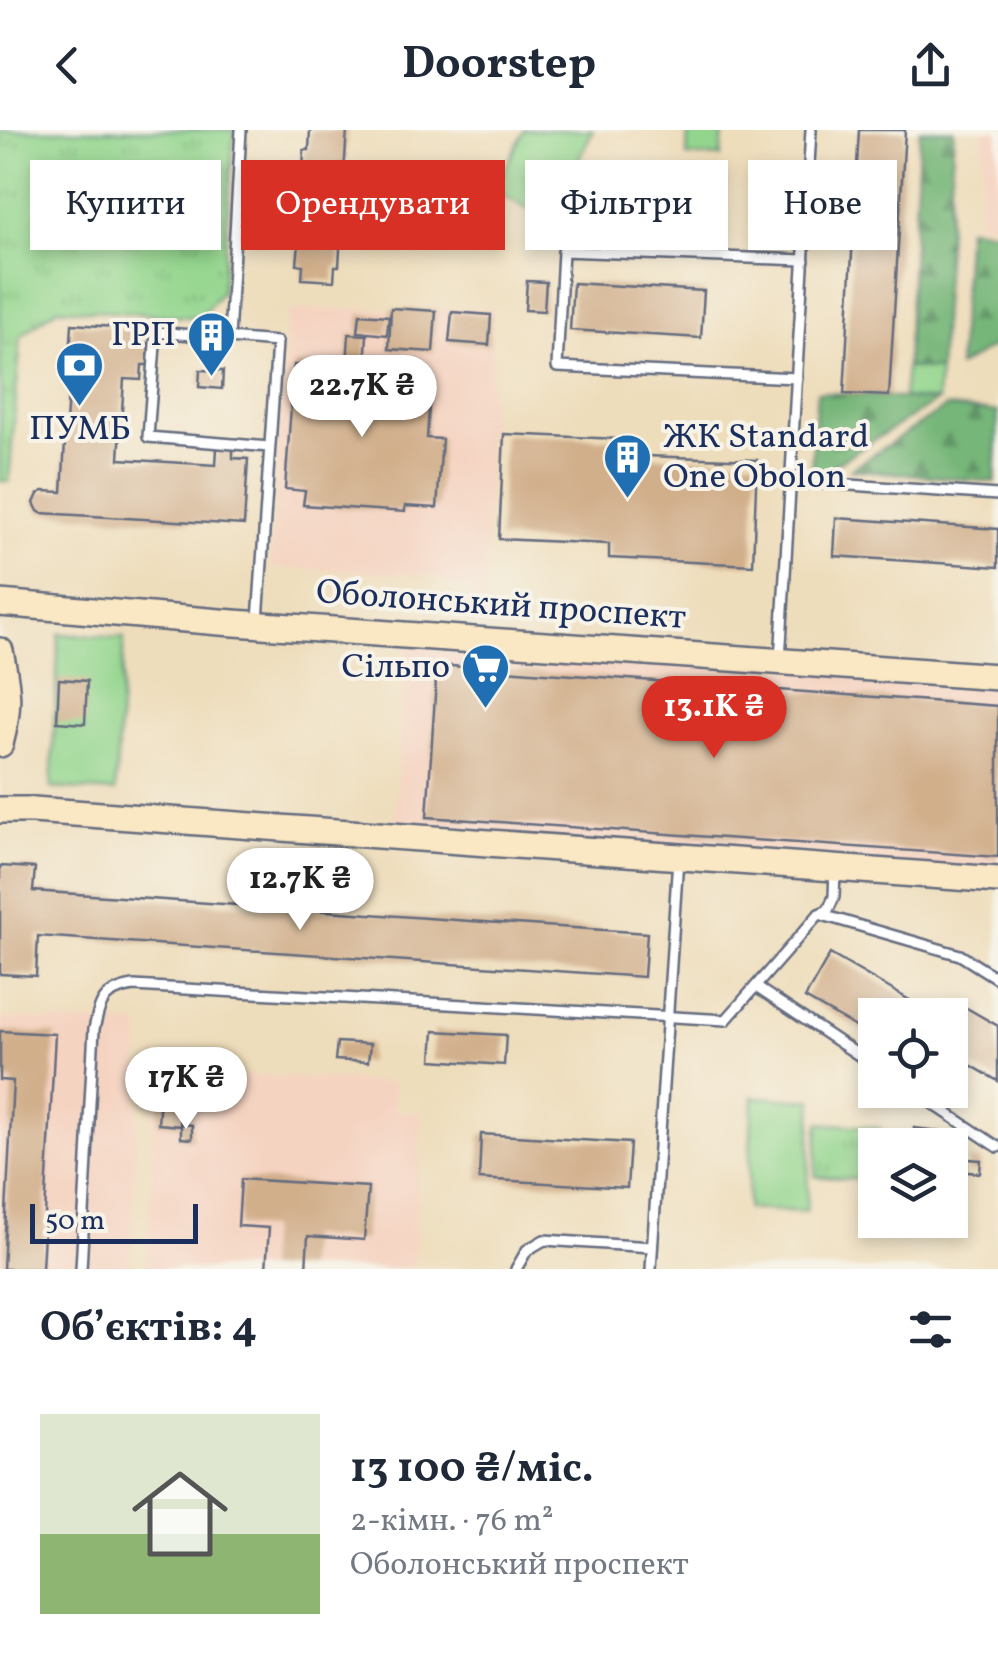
<!DOCTYPE html>
<html lang="uk">
<head>
<meta charset="utf-8">
<style>
	:root { --surface:#fff; --page:#f6f6f7; --text:#1f2937; --muted:#747a83; --accent:#d93025 }
	body { margin:0; font-family:Vollkorn,serif; background:var(--page); color:var(--text); height:100vh; display:flex; flex-direction:column; font-size:38px; white-space:nowrap }
	* { box-sizing:border-box; margin:0 }
	p { font-size:32px; color:var(--muted) }
	.icon { flex:none; width:55px; height:55px; fill:none; stroke:currentColor; stroke-width:2; stroke-linecap:round; stroke-linejoin:round }
	.map { position:relative; height:1139px; overflow:hidden }
	.side { display:flex; flex-direction:column; background:var(--surface); flex:1 }
	.side>* { flex:none }
	.top-card { position:absolute; left:30px; top:30px; width:940px; height:90px; display:flex; gap:20px }
	.fabs { position:absolute; left:858px; top:868px; display:grid; gap:20px }
	.fabs a { display:grid; place-items:center; width:110px; height:110px; border-radius:0px; background:var(--surface); box-shadow:0 5px 15px #0003; font-size:50px }
	.scale { position:absolute; left:30px; bottom:25px; width:168px; box-sizing:border-box; padding-left:10px; border:5px solid #1b2f5e; border-top:0; font-size:28px; line-height:35px; white-space:nowrap; color:#1b2f5e; -webkit-text-stroke:8px #f7f3e8; paint-order:stroke }
	.price { position:absolute; translate:-50% -85px; padding:0 22px; border-radius:35px; background:#fff; color:#222; font-size:32px; line-height:65px; filter:drop-shadow(0 2px 5px #0008) }
	.price::after { content:''; position:absolute; left:50%; top:60px; width:30px; height:22px; margin-left:-15px; background:inherit; clip-path:polygon(0 0,100% 0,50% 100%) }
	.price.on { background:var(--accent); color:#fff }
	ul { padding:0; list-style:none }
	li { display:flex; align-items:center; gap:30px; height:250px; padding:0 40px }
	li span { display:grid; place-items:center; flex:none; width:280px; height:200px; border-radius:0px; color:#555 }
	li>.icon { margin-inline-start:auto }
	span .icon { width:120px; height:120px; fill:#fffc; stroke-width:1 }
	li b { font-size:42px }
	h2 { display:flex; justify-content:space-between; align-items:center; height:120px; padding:0 40px; font-size:42px }
	.tag { padding:0 35px; border-radius:0px; background:var(--surface); box-shadow:0 5px 15px #0003; font-size:35px; line-height:90px }
	.tag.on { background:var(--accent); color:#fff }
	header { display:flex; justify-content:space-between; align-items:center; height:130px; padding:0 40px; background:var(--surface); font-size:45px; font-weight:700 }
	.map>svg:first-child { display:block }
</style>
</head>
<body>
<header><svg class="icon" aria-label="back" viewBox="0 0 24 24"><path d="M15 5l-7 7 7 7"/></svg>Doorstep<svg class="icon" aria-label="share" viewBox="0 0 24 24"><path d="M12 15V3M7 8l5-5 5 5M5 13v7h14v-7"/></svg></header>
<div class="map">
<svg width="998" height="1139" viewBox="0 0 998 1139">
	<defs>
		<pattern id="forest-firs" width="22" height="20" patternUnits="userSpaceOnUse" patternTransform="scale(2.5)"><rect width="22" height="20" fill="#76b678"/><path d="M5 1l3.5 6h-7zM16 11l3.5 6h-7z" fill="#609466"/></pattern>
		<pattern id="park-tufts" width="24" height="20" patternUnits="userSpaceOnUse" patternTransform="scale(2.5)"><rect width="24" height="20" fill="#93d58d"/><path d="M3 7l-1-3M5 7V3M7 7l1-3M15 17l-1-3M17 17v-4M19 17l1-3" fill="none" stroke="#7eb77c"/></pattern>
	</defs>
	<rect width="100%" height="100%" fill="#f7f3e8"/>
	<filter id="ink" filterUnits="userSpaceOnUse"><feTurbulence type="fractalNoise" baseFrequency=".01" numOctaves="2"/><feDisplacementMap in="SourceGraphic" scale="20" xChannelSelector="R" yChannelSelector="G"/><feConvolveMatrix kernelMatrix="1 2 1 2 8 2 1 2 1" color-interpolation-filters="sRGB"/></filter>
	<filter id="wash" filterUnits="userSpaceOnUse"><feTurbulence type="fractalNoise" baseFrequency=".0048" numOctaves="4" result="noise"/><feDisplacementMap in="SourceGraphic" scale="40" xChannelSelector="R" yChannelSelector="G"/><feGaussianBlur stdDeviation="2.25" result="paint"/><feColorMatrix in="noise" values="0 0 0 0 0 0 0 0 0 0 0 0 0 0 0 0 0 1.4 0 .05"/><feComposite in="paint" operator="in"/></filter>
	<g filter="url(#wash)">
		<rect width="100%" height="100%" fill="#edb"/>
		<g fill="#f5d3c1">
			<polygon points="984,0 998,0 998,94 978,93"/>
			<polygon points="493,178 485,475 434,445 270,437 288,180"/>
			<polygon points="407,510 998,553 998,743 394,700"/>
			<polygon points="0,888 140,895 131,1139 0,1139"/>
			<polygon points="157,940 395,953 394,981 422,982 414,1139 147,1139"/>
		</g>
		<g fill="#93d58d" stroke="#578276" stroke-width="2.5">
			<polygon points="524,0 593,0 549,89 494,61"/>
			<polygon points="906,237 939,240 937,271 903,268"/>
			<polygon points="59,504 124,508 115,662 51,658"/>
			<polygon points="753,967 813,970 806,1082 747,1079"/>
		</g>
		<g fill="url(#forest-firs)" stroke="#48726b" stroke-width="2.5">
			<polygon points="920,0 954,0 939,240 906,237"/>
			<polygon points="967,98 998,101 998,213 958,237"/>
			<polygon points="817,262 937,271 822,342 811,341"/>
			<polygon points="946,277 998,282 995,352 851,339"/>
		</g>
		<g fill="url(#park-tufts)" stroke="#578276" stroke-width="2.5">
			<polygon points="0,0 234,0 222,161 200,188 57,178 21,206 9,351 0,351"/>
			<polygon points="688,0 723,0 721,27 687,26"/>
			<polygon points="819,993 881,998 880,1015 875,1015 875,1051 815,1046"/>
		</g>
		<g id="blocks">
			<g fill="#d1af8b">
				<polygon points="310,0 347,0 344,43 339,43 338,69 343,69 339,136 335,136 334,151 302,149 303,135 297,134 299,113 305,113 306,89 300,89 301,67 307,67 308,42 303,42 304,20 309,20"/>
				<polygon points="859,0 905,0 889,266 844,264"/>
				<polygon points="527,151 546,152 544,181 525,180"/>
				<polygon points="573,153 704,161 701,208 570,200"/>
				<polygon points="391,178 436,181 433,222 389,219"/>
				<polygon points="452,182 491,185 489,215 449,212"/>
				<polygon points="360,184 389,186 387,205 358,202"/>
				<polygon points="72,194 143,199 142,213 149,213 148,235 142,235 141,250 124,249 119,329 216,335 217,318 233,319 233,328 248,329 244,395 41,383 38,381 34,373 38,364 43,361 62,362"/>
				<polygon points="349,204 367,205 365,238 347,236"/>
				<polygon points="294,235 431,245 427,308 442,309 437,378 405,376 405,382 303,375 305,361 285,359"/>
				<polygon points="200,240 223,241 222,259 199,257"/>
				<polygon points="504,304 619,309 618,325 757,330 753,435 609,428 609,414 499,409"/>
				<polygon points="836,388 998,399 998,437 834,426"/>
				<polygon points="437,535 998,576 998,727 427,687"/>
				<polygon points="59,549 87,551 85,594 57,592"/>
				<polygon points="0,736 35,738 33,761 647,803 644,847 38,806 36,846 0,844"/>
				<polygon points="830,824 889,858 935,885 875,885 875,908 805,868"/>
				<polygon points="958,873 998,896 998,951 950,923 950,887"/>
				<polygon points="0,901 55,904 42,1139 3,1139 13,951 0,950"/>
				<polygon points="434,901 506,905 504,935 432,930"/>
				<polygon points="337,912 370,914 368,932 335,930"/>
				<polygon points="161,952 182,954 180,996 158,994"/>
				<polygon points="181,994 192,995 192,1009 181,1008"/>
				<polygon points="914,998 940,1001 939,1015 912,1015"/>
				<polygon points="481,1004 630,1013 627,1058 479,1049"/>
				<polygon points="968,1029 981,1030 980,1043 967,1042"/>
				<polygon points="241,1049 368,1057 364,1110 308,1106 306,1139 266,1139 269,1098 238,1096"/>
			</g>
		</g>
	</g>
	<g filter="url(#ink)">
		<use href="#blocks" fill-opacity="0" stroke="#656c7f" stroke-width="2.5"/>
		<g fill="none" stroke-linecap="round" stroke-linejoin="round">
			<defs>
				<g id="lane">
					<polyline points="229,208 241,0"/>
					<polyline points="797,248 557,237 563,121 804,130"/>
					<polyline points="791,351 998,365"/>
					<polyline points="258,491 277,212 156,202 148,307 269,317"/>
					<polyline points="780,531 811,0"/>
					<polyline points="819,784 960,825 998,849"/>
					<polyline points="756,857 875,936"/>
					<polyline points="912,960 998,1017"/>
					<path d="M81 1139 94 899C101 870 103 861 134 856L726 890 819 784 828 780 834 767 835 739"/>
					<polyline points="516,1139 527,1120 544,1110 652,1117"/>
					<polyline points="651,1139 678,728"/>
				</g>
				<g id="secondary">
					<polyline points="0,473 220,492 998,547"/>
					<path d="M0 521C8 560 10 576 0 614"/>
					<polyline points="0,680 33,680 998,750"/>
				</g>
			</defs>
			<use href="#lane" stroke="#656c7f" stroke-width="14"/>
			<use href="#secondary" stroke="#656c7f" stroke-width="30"/>
			<use href="#lane" stroke="#fff" stroke-width="9"/>
			<use href="#secondary" stroke="#fae7c3" stroke-width="25"/>
		</g>
	</g>
	<defs>
		<symbol id="building-pin" viewBox="-11 -11 22 30"><path d="M0 17L-7.5 6A9.5 9.5 0 1 1 7.5 6Z" fill="#1f6fb2" stroke="#f7f3e8"/><path d="M-4-6H4V6H1V3H-1V6H-4ZM-2.5-4.3h1.7v1.8h-1.7ZM.8-4.3h1.7v1.8H.8ZM-2.5-1h1.7V.8h-1.7ZM.8-1h1.7V.8H.8Z" fill="#fff"/></symbol>
		<symbol id="bank-pin" viewBox="-11 -11 22 30"><path d="M0 17L-7.5 6A9.5 9.5 0 1 1 7.5 6Z" fill="#1f6fb2" stroke="#f7f3e8"/><path d="M-6-4H6V4H-6ZM0-2.3a2.3 2.3 0 1 0 0 4.6a2.3 2.3 0 1 0 0-4.6Z" fill="#fff"/></symbol>
		<symbol id="supermarket-pin" viewBox="-11 -11 22 30"><path d="M0 17L-7.5 6A9.5 9.5 0 1 1 7.5 6Z" fill="#1f6fb2" stroke="#f7f3e8"/><path d="M-6-5.5h2.5l.6 2H6L4.5 2H-2.5L-4.4-4H-6ZM-1.5 3.2a1.3 1.3 0 1 0 .1 0ZM3 3.2a1.3 1.3 0 1 0 .1 0Z" fill="#fff"/></symbol>
	</defs>
	<g fill-rule="evenodd">
		<use href="#building-pin" x="184" y="178" width="55" height="75"/>
		<use href="#bank-pin" x="52" y="208" width="55" height="75"/>
		<use href="#building-pin" x="600" y="300" width="55" height="75"/>
		<use href="#supermarket-pin" x="458" y="510" width="55" height="75"/>
	</g>
	<g text-anchor="middle" dominant-baseline="central" stroke-width="8" stroke-linejoin="round" paint-order="stroke">
		<g font-size="35" fill="#1b2f5e" stroke="#f7f3e8" text-anchor="end">
			<text x="176" y="206">ГРП</text>
			<text x="80" y="300" text-anchor="middle">ПУМБ</text>
			<text x="663" y="308" text-anchor="start">ЖК Standard<tspan x="663" dy="40">One Obolon</tspan></text>
			<text x="450" y="538">Сільпо</text>
		</g>
		<g font-size="35" fill="#1b2f5e" stroke="#f7f3e8">
			<text transform="translate(501 476) rotate(4)">Оболонський проспект</text>
		</g>
	</g>
</svg>
<div class="fabs">
<a><svg class="icon" aria-label="locate" viewBox="0 0 24 24"><circle cx="12" cy="12" r="6"/><path d="M12 2v4M12 18v4M2 12h4M18 12h4"/></svg></a>
<a><svg class="icon" aria-label="layers" viewBox="0 0 24 24"><path d="M12 4l9 5-9 5-9-5zM3 14l9 5 9-5"/></svg></a>
</div>
<div class="scale">50 m</div>
<b class="price" style="left:362px;top:310px">22.7K ₴</b>
<b class="price on" style="left:714px;top:631px">13.1K ₴</b>
<b class="price" style="left:300px;top:803px">12.7K ₴</b>
<b class="price" style="left:186px;top:1002px">17K ₴</b>
<div class="top-card">
<a class="tag">Купити</a>
<a class="tag on">Орендувати</a>
<a class="tag">Фільтри</a>
<a class="tag">Нове</a>
</div>
</div>
<section class="side">
<h2>Об’єктів: 4<svg class="icon" aria-label="filters" viewBox="0 0 24 24"><path d="M4 7h16M4 17h16"/><circle cx="9" cy="7" r="2"/><circle cx="15" cy="17" r="2"/></svg></h2>
<ul>
<li><span style="background:linear-gradient(#dfe7d0 60%,#8fb573 0)"><svg class="icon" aria-label="home" viewBox="0 0 24 24"><path d="M3 11l9-7 9 7M6 9v11h12V9"/></svg></span><div><b>13 100 ₴/міс.</b><p>2-кімн. · 76 m²</p><p>Оболонський проспект</p></div></li>
</ul>
</section>
</body>
</html>
